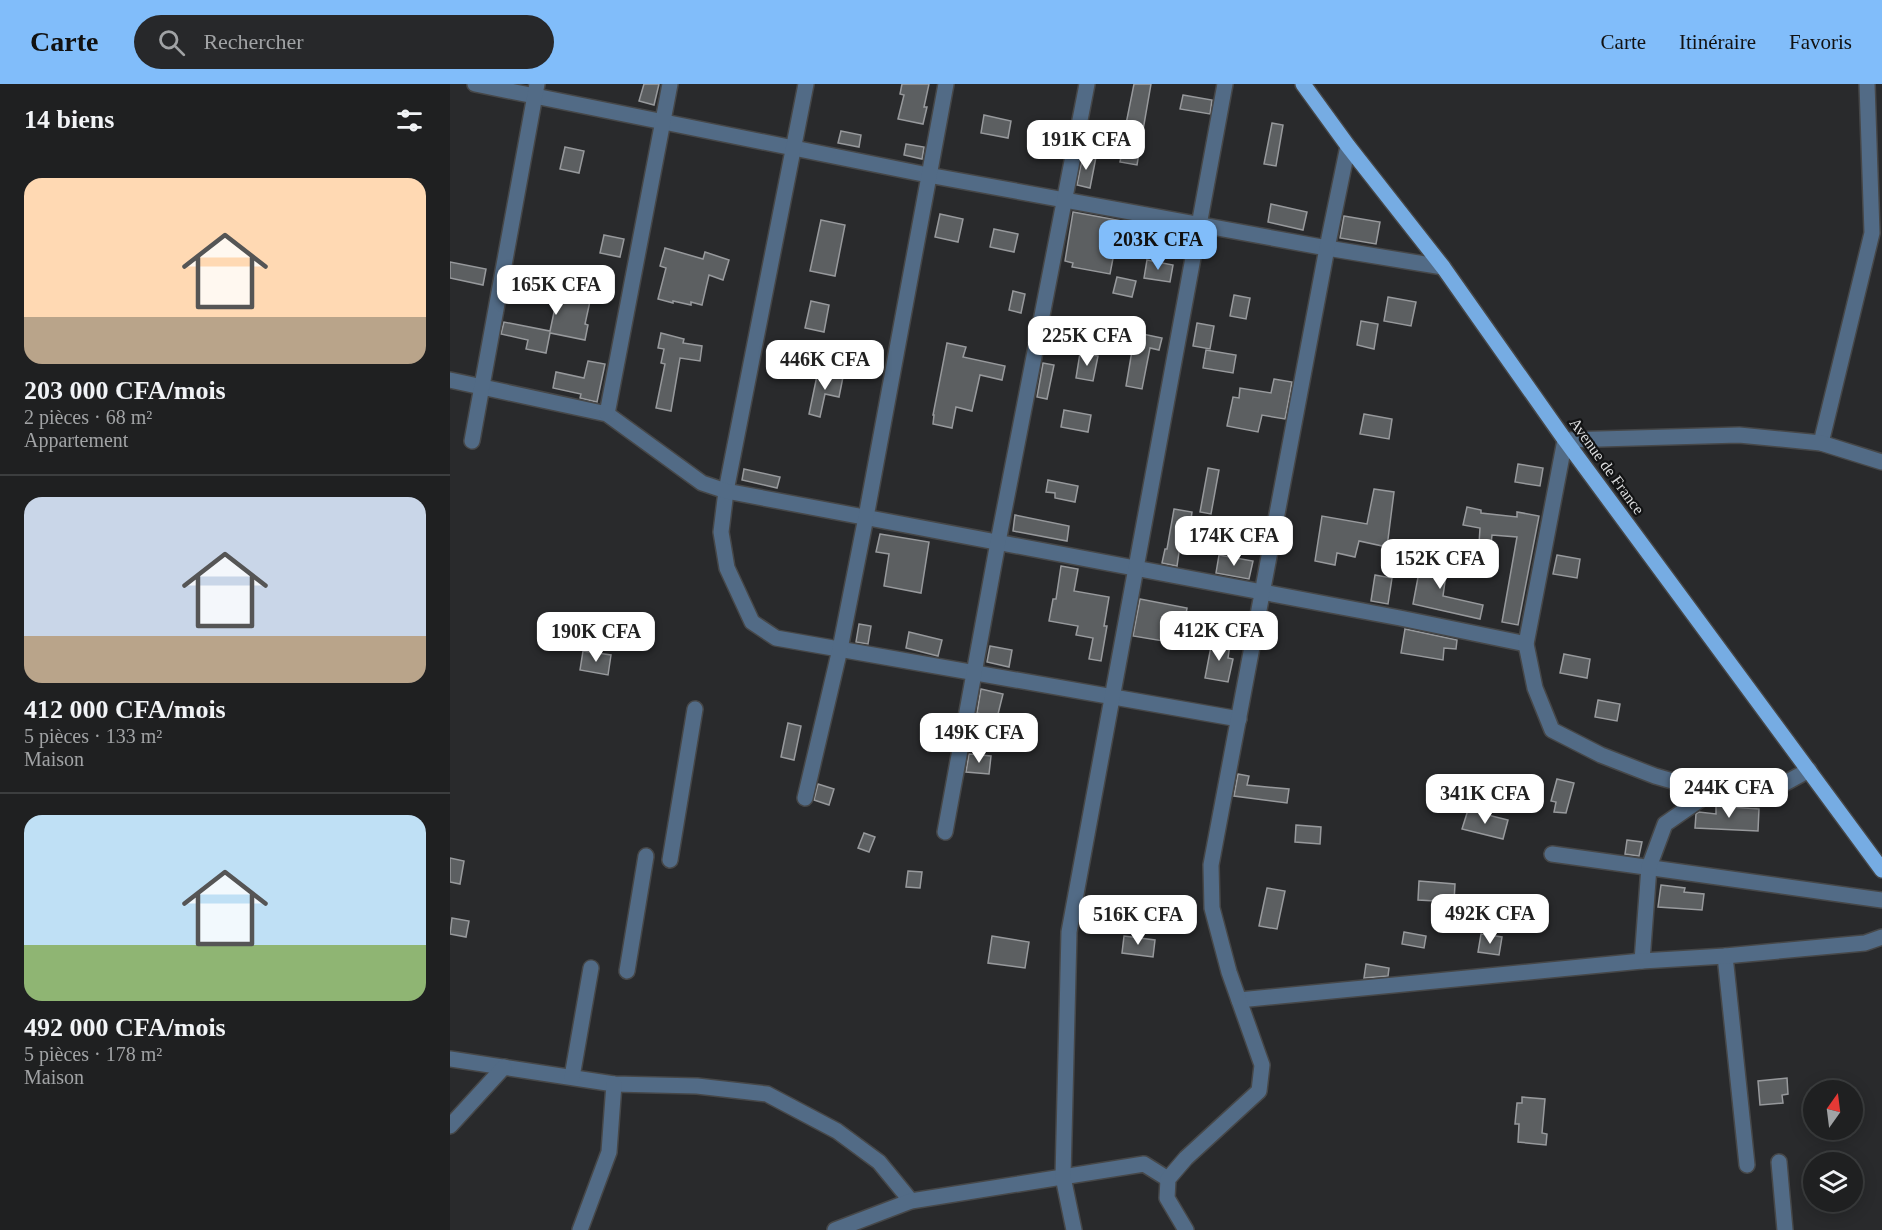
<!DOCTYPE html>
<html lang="fr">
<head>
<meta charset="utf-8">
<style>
	:root { --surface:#1f2021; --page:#27282a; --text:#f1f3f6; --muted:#a1a3a5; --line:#3c3e3f; --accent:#81bdfa }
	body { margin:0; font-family:Georgia,serif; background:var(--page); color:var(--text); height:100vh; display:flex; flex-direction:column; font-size:22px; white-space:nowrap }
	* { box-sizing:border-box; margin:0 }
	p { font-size:20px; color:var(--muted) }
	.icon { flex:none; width:33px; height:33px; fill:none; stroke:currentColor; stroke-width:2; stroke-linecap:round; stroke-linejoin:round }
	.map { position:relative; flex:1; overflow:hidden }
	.panel { display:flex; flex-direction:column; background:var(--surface); width:450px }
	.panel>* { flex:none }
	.needle { width:39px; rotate:14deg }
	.tools { position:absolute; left:1353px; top:996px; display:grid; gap:12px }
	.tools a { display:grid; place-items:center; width:60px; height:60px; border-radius:50%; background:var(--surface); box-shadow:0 3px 15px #0003,0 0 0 2px var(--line); font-size:30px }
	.price { position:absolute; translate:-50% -51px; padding:0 14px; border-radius:12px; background:#fff; color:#222; font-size:20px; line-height:39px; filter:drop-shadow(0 2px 3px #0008) }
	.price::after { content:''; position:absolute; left:50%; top:36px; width:18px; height:14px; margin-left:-9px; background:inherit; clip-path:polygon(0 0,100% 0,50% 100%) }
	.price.on { background:var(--accent); color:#111 }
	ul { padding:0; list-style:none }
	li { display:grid; align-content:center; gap:12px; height:318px; padding:0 24px }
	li+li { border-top:2px solid var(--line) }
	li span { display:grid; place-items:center; height:186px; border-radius:18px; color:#555 }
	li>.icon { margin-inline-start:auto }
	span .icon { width:108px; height:108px; fill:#fffc; stroke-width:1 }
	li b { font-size:26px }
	h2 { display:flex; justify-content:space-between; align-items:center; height:72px; padding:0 24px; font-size:26px }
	header { display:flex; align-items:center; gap:36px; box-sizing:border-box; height:84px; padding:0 30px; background:var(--accent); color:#111 }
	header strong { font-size:28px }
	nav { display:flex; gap:33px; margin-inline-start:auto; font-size:21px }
	.search { width:420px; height:54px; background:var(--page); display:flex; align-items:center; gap:15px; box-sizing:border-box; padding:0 21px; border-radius:33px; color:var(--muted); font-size:22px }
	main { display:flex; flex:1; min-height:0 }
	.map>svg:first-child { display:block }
</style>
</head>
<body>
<header>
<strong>Carte</strong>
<div class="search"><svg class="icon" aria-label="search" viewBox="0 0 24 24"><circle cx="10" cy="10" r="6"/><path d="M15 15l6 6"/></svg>Rechercher</div>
<nav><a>Carte</a><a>Itinéraire</a><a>Favoris</a></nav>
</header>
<main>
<section class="panel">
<h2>14 biens<svg class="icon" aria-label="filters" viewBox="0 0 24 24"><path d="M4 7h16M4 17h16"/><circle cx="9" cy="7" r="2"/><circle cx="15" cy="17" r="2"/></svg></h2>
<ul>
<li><span style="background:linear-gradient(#ffd9b3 75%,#b9a48a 0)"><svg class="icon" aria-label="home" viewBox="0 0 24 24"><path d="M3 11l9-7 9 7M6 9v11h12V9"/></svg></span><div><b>203 000 CFA/mois</b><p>2 pièces · 68 m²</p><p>Appartement</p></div></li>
<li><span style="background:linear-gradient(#c9d6e8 75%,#b9a48a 0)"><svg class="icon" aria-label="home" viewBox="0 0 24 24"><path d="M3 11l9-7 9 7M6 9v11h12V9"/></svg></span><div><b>412 000 CFA/mois</b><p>5 pièces · 133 m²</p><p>Maison</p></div></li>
<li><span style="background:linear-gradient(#bfe0f5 70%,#8fb573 0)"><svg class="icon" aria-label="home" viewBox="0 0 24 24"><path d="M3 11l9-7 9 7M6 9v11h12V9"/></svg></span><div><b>492 000 CFA/mois</b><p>5 pièces · 178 m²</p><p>Maison</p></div></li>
</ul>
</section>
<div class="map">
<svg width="1432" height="1146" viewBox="0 0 1432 1146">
	<rect width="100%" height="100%" fill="#292a2c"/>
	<g fill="#5c5f61" stroke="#97999c" stroke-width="1.5">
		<polygon points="194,0 209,0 204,21 189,17"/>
		<polygon points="452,0 479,0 474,23 477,23 473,40 448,35 454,11 450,10"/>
		<polygon points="684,0 701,0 687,81 670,78 671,73 653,69 656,52 673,55"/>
		<polygon points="733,11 762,16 760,30 730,25"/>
		<polygon points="534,31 561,37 558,54 531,49"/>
		<polygon points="822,39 833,41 826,82 814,80"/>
		<polygon points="391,47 411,51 409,63 388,59"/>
		<polygon points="456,60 474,63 472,75 454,71"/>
		<polygon points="115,63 134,67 129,89 110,85"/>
		<polygon points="633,70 646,73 640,104 627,101"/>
		<polygon points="821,120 857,128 853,146 818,138"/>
		<polygon points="623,128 678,138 673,166 665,164 660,190 622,183 623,179 615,177"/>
		<polygon points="490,130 513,135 508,158 485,153"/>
		<polygon points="894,132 930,138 926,160 890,154"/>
		<polygon points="371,136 395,141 385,192 360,187"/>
		<polygon points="544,145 568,150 564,168 540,163"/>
		<polygon points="154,151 174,155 170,173 150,169"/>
		<polygon points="215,164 253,175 255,168 279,176 273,196 259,191 252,221 241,218 241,221 223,217 223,219 208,215 216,184 210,182"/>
		<polygon points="697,176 723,181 720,198 694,194"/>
		<polygon points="0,178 36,185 33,201 0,194"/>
		<polygon points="94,192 109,195 108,200 142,208 135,240 138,241 135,256 100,249 96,269 76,265 78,256 51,250 54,238 100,247 106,219 89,215"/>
		<polygon points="667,193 686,197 682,213 663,209"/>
		<polygon points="563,207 575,210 571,229 559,226"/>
		<polygon points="784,211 800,214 796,235 780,232"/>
		<polygon points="938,213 966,218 961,242 934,237"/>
		<polygon points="361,217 379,221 374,248 355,244"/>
		<polygon points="911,237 928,240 924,265 907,261"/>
		<polygon points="747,239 764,242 760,265 743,262"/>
		<polygon points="683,248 712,254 709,266 700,264 692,305 676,302 683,261 680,261"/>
		<polygon points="211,249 234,255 233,259 252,262 250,277 230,274 221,327 206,324 215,280 211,279 214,265 208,264"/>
		<polygon points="497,259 516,263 513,273 555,282 552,296 530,291 522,327 506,323 502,344 483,340 484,331 483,331"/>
		<polygon points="756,266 786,271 783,289 753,284"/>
		<polygon points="630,269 648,272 643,297 626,294"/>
		<polygon points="138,277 155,280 147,318 130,314 131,310 103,304 106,288 134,294"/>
		<polygon points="593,279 604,281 597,315 587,313"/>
		<polygon points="368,287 393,293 389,313 375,310 370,333 359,330"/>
		<polygon points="824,295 842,298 835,335 812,331 808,348 777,342 783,313 789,314 790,304 821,309"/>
		<polygon points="614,326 641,331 638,348 611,343"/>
		<polygon points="914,330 942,335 939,355 910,350"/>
		<polygon points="1068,380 1093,384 1090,402 1065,398"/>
		<polygon points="758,384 769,386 761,430 750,428"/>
		<polygon points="294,385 330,393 327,404 292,396"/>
		<polygon points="598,396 628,402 625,418 605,414 605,409 596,408"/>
		<polygon points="924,405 944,408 937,463 909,457 905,473 887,469 885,481 865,477 872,432 917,440"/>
		<polygon points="1017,423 1031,426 1031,429 1067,433 1067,428 1089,432 1068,541 1052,538 1067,453 1042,451 1041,461 1029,460 1030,444 1013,441"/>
		<polygon points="724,425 742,428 739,449 732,448 727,482 712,479 715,465 717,465"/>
		<polygon points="565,431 619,442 617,457 563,447"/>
		<polygon points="430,450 479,458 471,509 434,502 439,470 426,468"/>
		<polygon points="769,471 803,477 799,495 766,489"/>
		<polygon points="1107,471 1130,475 1127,494 1103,490"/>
		<polygon points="972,472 998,476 993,512 1033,521 1030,535 963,520"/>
		<polygon points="611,482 628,485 624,507 659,513 654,542 657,542 651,577 639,575 643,554 626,551 628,542 599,537 603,515 606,515"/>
		<polygon points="925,491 942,494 938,520 921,517"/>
		<polygon points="690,515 737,524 731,560 683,552"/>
		<polygon points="409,540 421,542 418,560 406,558"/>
		<polygon points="955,545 1007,556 1006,565 994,564 993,576 951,569"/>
		<polygon points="459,548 492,556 488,572 456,564"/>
		<polygon points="762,557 780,560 778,574 783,575 778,598 755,594"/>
		<polygon points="540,562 562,566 559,583 537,578"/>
		<polygon points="133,567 161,571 158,591 130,586"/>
		<polygon points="1114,570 1140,575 1137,594 1110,589"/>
		<polygon points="531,605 553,610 547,634 527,629"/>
		<polygon points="1148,616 1170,620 1167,637 1145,633"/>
		<polygon points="338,639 351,642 344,676 331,673"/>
		<polygon points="519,670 541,672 539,690 516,688"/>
		<polygon points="788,690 799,692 797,701 839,705 837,719 784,712"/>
		<polygon points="1107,695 1124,699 1116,729 1104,728 1106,718 1101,717"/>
		<polygon points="368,700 384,705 379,721 364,716"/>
		<polygon points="1266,722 1309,725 1308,747 1245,744 1246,730 1249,728 1266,730"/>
		<polygon points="1018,726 1058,736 1053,755 1012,745"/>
		<polygon points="846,741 871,743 870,760 845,758"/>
		<polygon points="414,749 425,753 419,768 408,764"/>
		<polygon points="1177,756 1192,758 1189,772 1175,770"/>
		<polygon points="0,774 14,777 10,800 0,798"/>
		<polygon points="458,787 472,788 470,804 456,803"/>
		<polygon points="969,797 1005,800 1004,818 968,816"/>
		<polygon points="1211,801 1235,804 1234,808 1254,810 1252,826 1208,823"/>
		<polygon points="817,804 835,807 827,845 809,842"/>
		<polygon points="2,834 19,837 16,853 0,850"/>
		<polygon points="954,848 976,852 974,864 952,860"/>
		<polygon points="1031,850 1052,853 1049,871 1028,868"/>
		<polygon points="542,852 579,858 575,884 538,879"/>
		<polygon points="674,852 705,856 703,873 672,869"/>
		<polygon points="916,880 939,884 938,892 914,894"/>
		<polygon points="1337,994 1338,1010 1332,1011 1333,1019 1310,1021 1308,997"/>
		<polygon points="1072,1013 1095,1015 1092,1049 1097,1050 1096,1061 1068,1058 1069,1040 1065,1040 1067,1019 1072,1019"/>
	</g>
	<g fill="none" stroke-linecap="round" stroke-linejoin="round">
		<defs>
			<g id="minor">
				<polyline points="25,0 478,91 877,164 993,183"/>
				<polyline points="356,0 276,407 271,448 277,484 302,538 326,554 789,635"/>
				<polyline points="0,296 157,330 252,399 276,407 950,534 1076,560"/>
				<polyline points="157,330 220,0"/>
				<polyline points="22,357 87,0"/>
				<polyline points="1371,359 1422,149 1417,0"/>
				<polyline points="1359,686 1306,715 1261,708 1205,692 1151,671 1102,646 1085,604 1076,560 1115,356 1289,351 1371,359 1432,378"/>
				<polyline points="355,714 390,565 416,433 496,0"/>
				<polyline points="495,748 548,458 637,0"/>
				<polyline points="1102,770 1432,816"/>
				<polyline points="220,776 245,625"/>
				<polyline points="1275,872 1297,1081"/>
				<polyline points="1192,877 1199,783 1215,740 1261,708"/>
				<polyline points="177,887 196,772"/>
				<polyline points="789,916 1192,877 1275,872 1415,859 1432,853"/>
				<polyline points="0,975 164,1000 247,1002 317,1010 387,1047 429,1078 461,1117"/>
				<polyline points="122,993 141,884"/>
				<polyline points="0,1042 54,983"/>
				<polyline points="1329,1078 1335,1146"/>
				<polyline points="130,1146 159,1068 164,1000"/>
				<polyline points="385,1146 461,1117 694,1080 718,1095"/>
				<polyline points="624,1146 613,1093 619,848 775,0"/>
				<polyline points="736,1146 717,1114 718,1095 736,1074 809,1007 812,981 779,888 762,824 761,781 877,164 898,62"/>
			</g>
			<polyline id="major" points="853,0 898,62 993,183 1115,356 1432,786"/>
		</defs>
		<use href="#minor" stroke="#464748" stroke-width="18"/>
		<use href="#major" stroke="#464748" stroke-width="18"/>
		<use href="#minor" stroke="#526b86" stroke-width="15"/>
		<use href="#major" stroke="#76ace3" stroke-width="15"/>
	</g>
	<g text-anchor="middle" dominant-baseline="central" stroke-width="4.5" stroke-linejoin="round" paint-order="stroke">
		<g font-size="16" fill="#dcddde" stroke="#121314">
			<text transform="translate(1157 382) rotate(54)">Avenue de France</text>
		</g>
	</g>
</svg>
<div class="tools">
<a><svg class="needle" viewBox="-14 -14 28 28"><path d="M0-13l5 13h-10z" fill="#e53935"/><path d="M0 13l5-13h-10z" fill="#a1a3a5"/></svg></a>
<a><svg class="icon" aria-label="layers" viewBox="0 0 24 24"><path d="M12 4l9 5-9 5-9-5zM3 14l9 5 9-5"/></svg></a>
</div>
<b class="price" style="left:636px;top:87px">191K CFA</b>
<b class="price on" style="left:708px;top:187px">203K CFA</b>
<b class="price" style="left:106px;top:232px">165K CFA</b>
<b class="price" style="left:637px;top:283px">225K CFA</b>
<b class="price" style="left:375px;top:307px">446K CFA</b>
<b class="price" style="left:784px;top:483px">174K CFA</b>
<b class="price" style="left:990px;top:506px">152K CFA</b>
<b class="price" style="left:769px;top:578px">412K CFA</b>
<b class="price" style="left:146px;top:579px">190K CFA</b>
<b class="price" style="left:529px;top:680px">149K CFA</b>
<b class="price" style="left:1279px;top:735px">244K CFA</b>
<b class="price" style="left:1035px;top:741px">341K CFA</b>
<b class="price" style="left:1040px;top:861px">492K CFA</b>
<b class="price" style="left:688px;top:862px">516K CFA</b>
</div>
</main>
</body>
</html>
